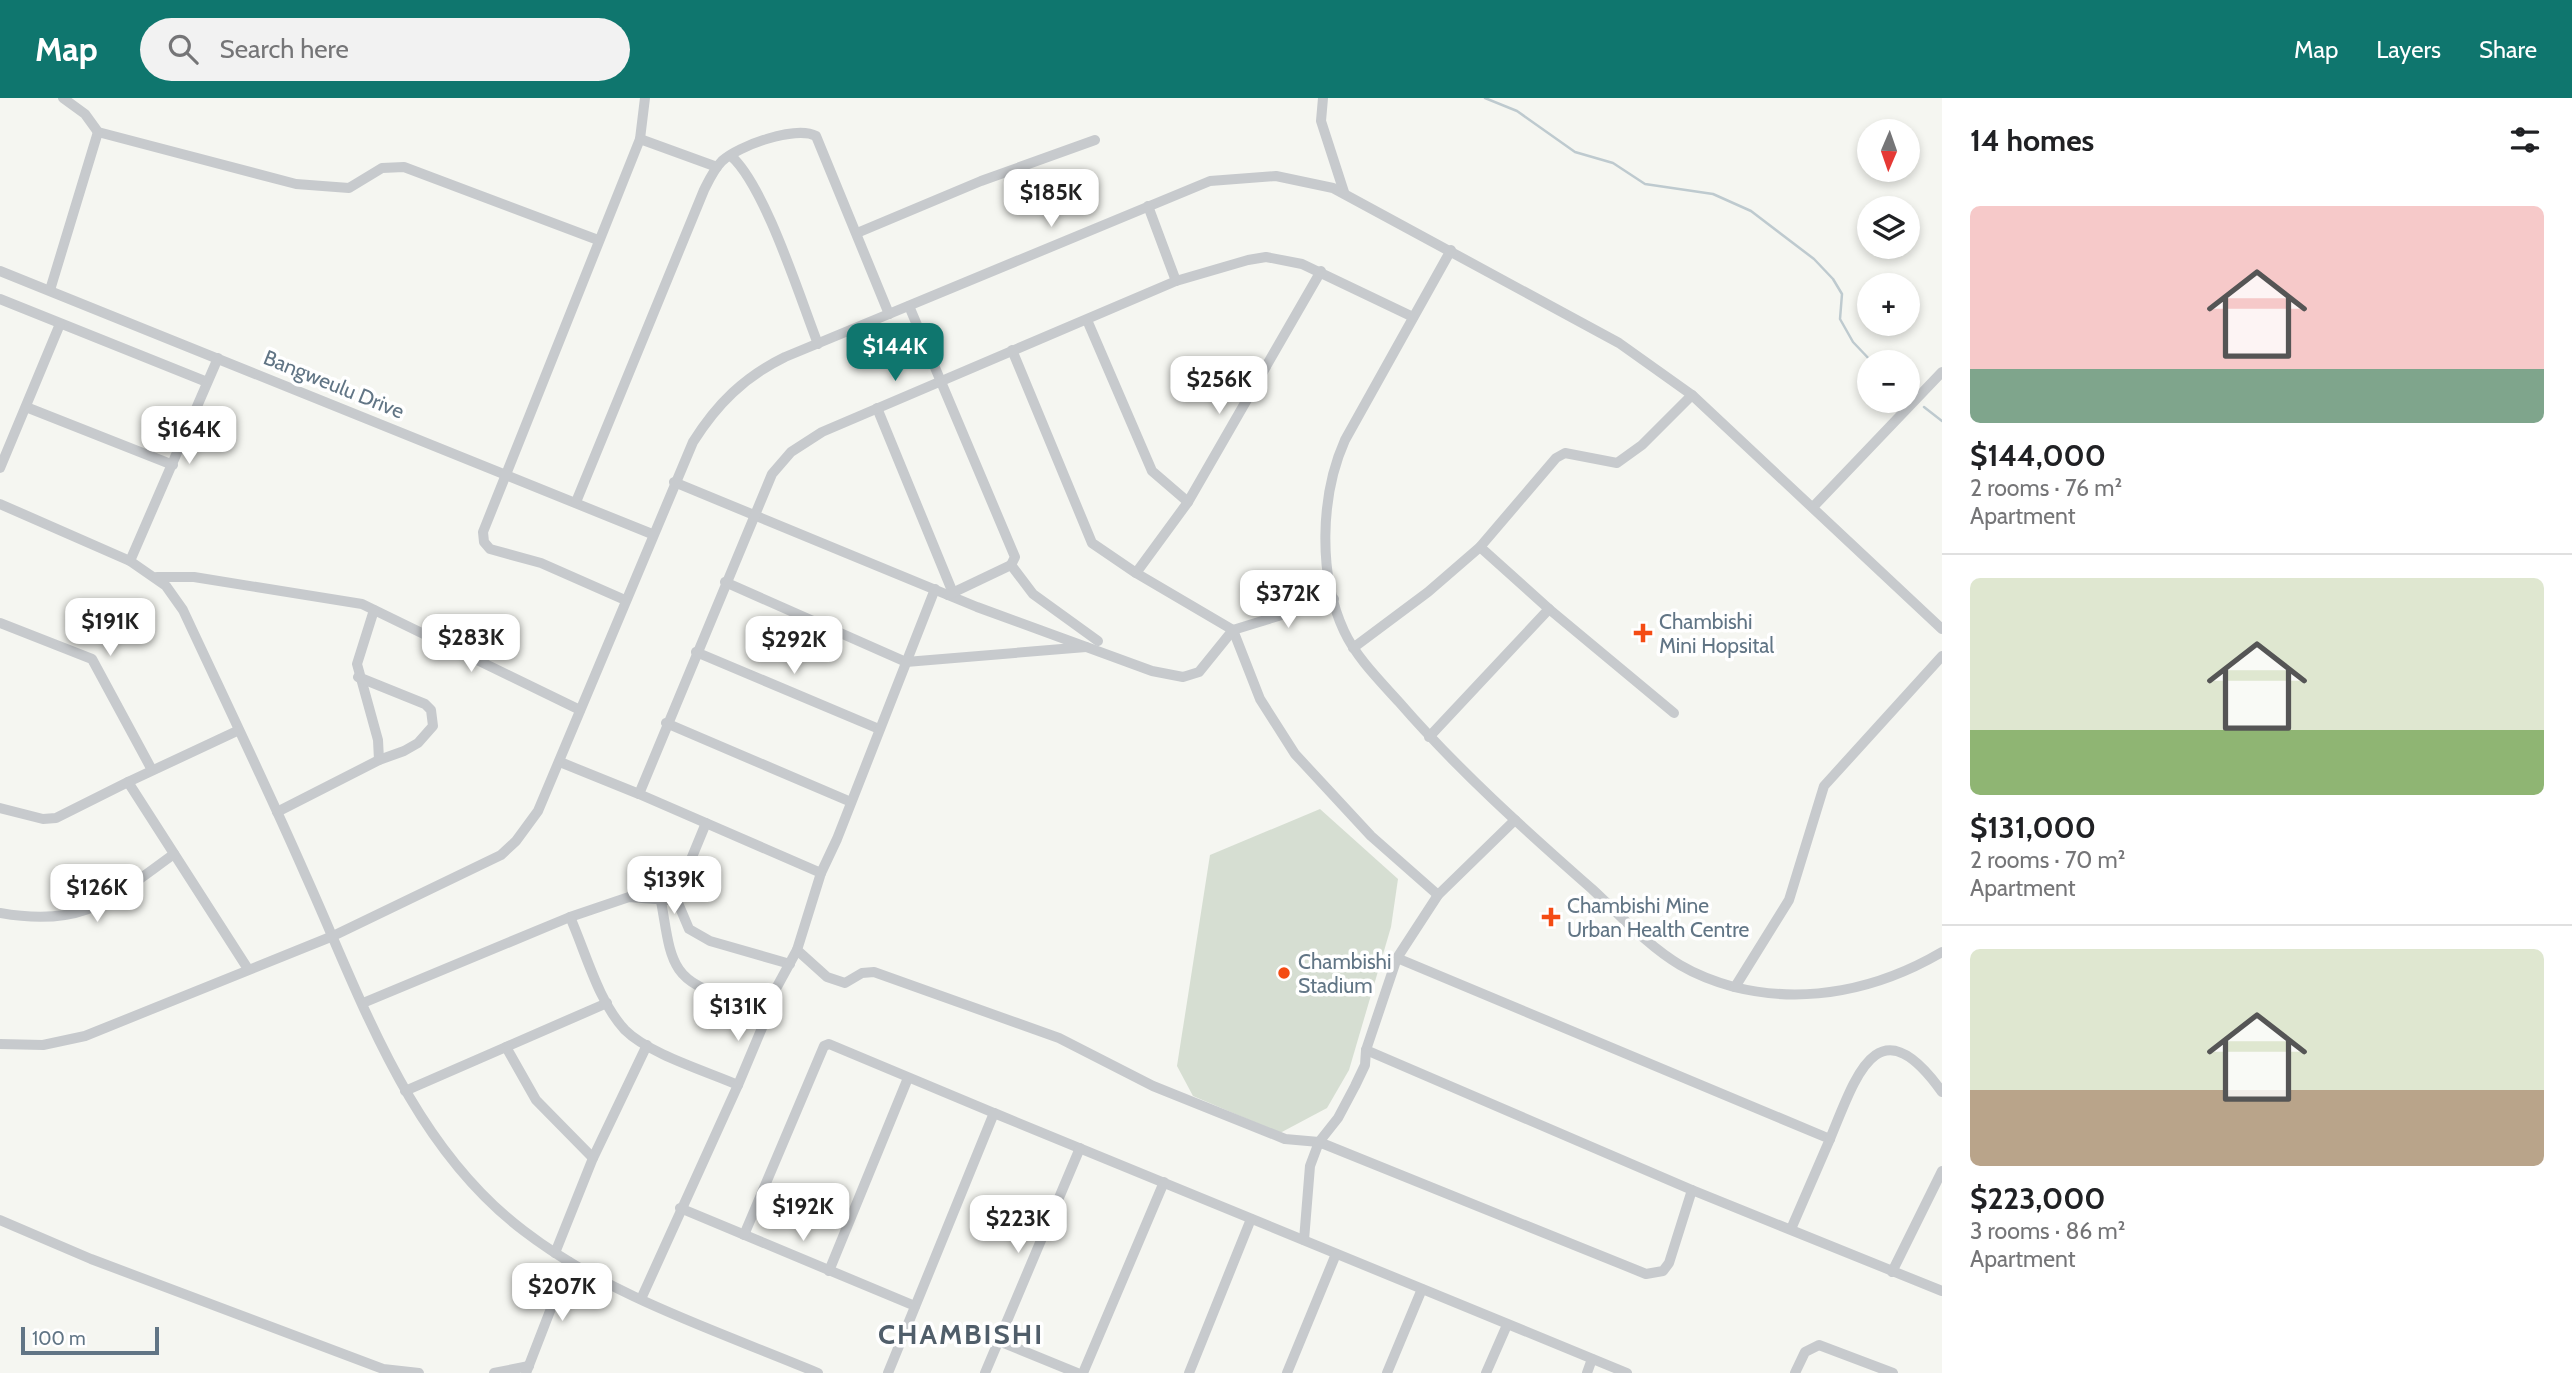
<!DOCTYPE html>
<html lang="en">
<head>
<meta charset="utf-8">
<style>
	:root { --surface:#fff; --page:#f2f2f2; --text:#202124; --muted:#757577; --line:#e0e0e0; --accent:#0f766e }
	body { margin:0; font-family:Cabin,sans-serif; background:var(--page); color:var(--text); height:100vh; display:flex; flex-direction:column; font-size:26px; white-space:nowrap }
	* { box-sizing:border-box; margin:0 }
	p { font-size:23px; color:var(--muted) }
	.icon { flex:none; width:38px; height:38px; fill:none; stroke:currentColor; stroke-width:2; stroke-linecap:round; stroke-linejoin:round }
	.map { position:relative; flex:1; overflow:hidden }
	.sheet { display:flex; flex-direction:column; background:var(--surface); width:630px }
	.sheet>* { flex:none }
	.needle { width:46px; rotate:182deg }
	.buttons { position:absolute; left:1857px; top:21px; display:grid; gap:14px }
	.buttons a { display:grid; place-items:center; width:63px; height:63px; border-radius:50%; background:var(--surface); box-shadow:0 4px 10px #0003; font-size:35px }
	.scale { position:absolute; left:21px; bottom:18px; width:138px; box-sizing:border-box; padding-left:7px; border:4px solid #617585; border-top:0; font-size:19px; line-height:24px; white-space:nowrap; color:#617585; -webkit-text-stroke:5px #fff; paint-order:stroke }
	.price { position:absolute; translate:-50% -60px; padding:0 16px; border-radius:14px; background:#fff; color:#222; font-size:23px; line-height:46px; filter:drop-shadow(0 2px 4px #0008) }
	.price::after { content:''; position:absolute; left:50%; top:42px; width:21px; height:16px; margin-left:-10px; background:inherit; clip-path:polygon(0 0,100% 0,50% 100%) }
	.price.active { background:var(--accent); color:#fff }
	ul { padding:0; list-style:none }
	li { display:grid; align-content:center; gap:14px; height:371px; padding:0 28px }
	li+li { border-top:2px solid var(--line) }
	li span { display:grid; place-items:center; height:217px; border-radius:10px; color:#555 }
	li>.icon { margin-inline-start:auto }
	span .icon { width:126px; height:126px; fill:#fffc; stroke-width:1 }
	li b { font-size:30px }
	h2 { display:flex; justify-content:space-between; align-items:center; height:84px; padding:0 28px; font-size:30px }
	header { display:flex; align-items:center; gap:42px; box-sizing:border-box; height:98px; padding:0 35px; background:var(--accent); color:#fff }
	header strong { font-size:33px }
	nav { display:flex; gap:38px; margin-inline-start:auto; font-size:24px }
	.search { width:490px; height:63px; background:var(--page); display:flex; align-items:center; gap:18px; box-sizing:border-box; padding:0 24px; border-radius:38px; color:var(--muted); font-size:26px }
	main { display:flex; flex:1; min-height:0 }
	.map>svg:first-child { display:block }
</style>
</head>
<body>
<header>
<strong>Map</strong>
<div class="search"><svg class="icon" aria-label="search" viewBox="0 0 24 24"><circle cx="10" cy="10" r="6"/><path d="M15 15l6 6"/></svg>Search here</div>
<nav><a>Map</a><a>Layers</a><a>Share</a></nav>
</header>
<main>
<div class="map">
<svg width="1942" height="1275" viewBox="0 0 1942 1275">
	<rect width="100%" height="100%" fill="#f5f6f1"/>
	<polygon fill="#d6ded2" points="1320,711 1398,781 1391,829 1349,972 1327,1010 1280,1035 1193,998 1177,968 1210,757"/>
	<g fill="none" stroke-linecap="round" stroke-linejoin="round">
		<g stroke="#becacf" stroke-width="2.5">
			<polyline points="1485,0 1517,13 1575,54 1613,65 1645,86 1713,96 1751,113 1814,161 1833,181 1842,196 1840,221 1853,244 1872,264"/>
			<polyline points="1924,309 1942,323"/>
		</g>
		<g stroke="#c7cacd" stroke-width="10">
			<polyline points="63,0 85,16 98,34 296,86 349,90 382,70 404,69 598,142"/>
			<polyline points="1323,0 1321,23 1344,94"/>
			<polyline points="640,41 645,0"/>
			<path d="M731 58C765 88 800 200 818 246"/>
			<polyline points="1148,108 1176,183"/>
			<polyline points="857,135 981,83 1095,42"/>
			<path d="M1451 152 1345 342C1320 398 1318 477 1344 533 1356 559 1380 583 1399 604 1458 672 1525 732 1592 791 1620 817 1648 848 1680 867 1697 877 1716 884 1734 889 1807 907 1879 891 1942 854"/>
			<polyline points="0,173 652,436"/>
			<polyline points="50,192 98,34"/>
			<polyline points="0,201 207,284"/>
			<polyline points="909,208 1015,459 1011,467"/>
			<polyline points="1087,222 1152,373 1188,404"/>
			<polyline points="1012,252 1092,445 1136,475 1233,532 1260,601 1295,656 1371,738 1438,797"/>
			<polyline points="26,309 173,367"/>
			<polyline points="877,310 953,495"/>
			<polyline points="0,370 60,226"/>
			<polyline points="674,384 977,509 1152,573 1183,579 1199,574 1233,532 1334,501"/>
			<path d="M576 404 704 92C709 82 714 71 722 63 738 48 796 27 816 38L889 216"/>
			<path d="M0 406 130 463 166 488 183 512C224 600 266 687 305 776 362 902 409 1046 524 1133 610 1199 718 1233 818 1275"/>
			<polyline points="1814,408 1942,274"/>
			<polyline points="1480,449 1549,511 1674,615"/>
			<polyline points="130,463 218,260"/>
			<polyline points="1011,467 1033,496 1098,543"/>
			<polyline points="1136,475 1188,404 1321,173"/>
			<polyline points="157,479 194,479 362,506 580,612"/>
			<polyline points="725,484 906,564 1086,549"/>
			<polyline points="948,497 1011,467"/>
			<polyline points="625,502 541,465 490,451 484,444 483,434 640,41 717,69"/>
			<polyline points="374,512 357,566 378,642 379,662"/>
			<polyline points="0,525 92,561 152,672"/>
			<polyline points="1353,550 1428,494 1480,449 1556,360 1565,355 1617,365 1642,347 1692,297"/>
			<polyline points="696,554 879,631"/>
			<polyline points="666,625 851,704"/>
			<polyline points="1429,639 1549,511"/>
			<polyline points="560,664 639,696 772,376 791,354 822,334 1176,183 1248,162 1266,159 1302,166 1413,219"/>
			<polyline points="128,684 237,633"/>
			<polyline points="639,696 821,775 837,741 935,491"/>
			<polyline points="0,710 43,721 56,720 128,684 248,871"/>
			<polyline points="277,714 379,662 404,653 418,645 433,628 431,612 425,606 358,579"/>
			<polyline points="821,775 797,852 827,879 845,885 862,875 874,874 1059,940 1153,988 1285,1041 1319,1044 1646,1176 1663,1173 1669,1165 1692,1092"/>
			<polyline points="675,798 689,831 710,843 790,866"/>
			<path d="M661 803C671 858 668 885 730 899 742 902 757 900 767 907"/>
			<path d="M0 815C84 830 110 802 174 756"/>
			<polyline points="570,819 629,799 669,802 678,793 706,725"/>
			<polyline points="1397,860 1830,1041 1791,1131"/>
			<polyline points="1735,889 1789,802 1824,688 1942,558"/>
			<path d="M363 905 570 819C586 855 598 903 625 932 649 956 706 973 738 987L641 1201"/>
			<path d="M0 946 43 947 85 938 333 838 501 757 516 743 538 713 693 344C717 306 744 279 785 259L1210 83 1276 78 1333 90 1619 245 1692 297 1942 531"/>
			<polyline points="506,949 607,905"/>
			<polyline points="1366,952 1692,1092 1942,1193"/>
			<polyline points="738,987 767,918 767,907 797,852"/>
			<polyline points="405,993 506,949 536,1002 593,1060"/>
			<path d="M1830 1041C1856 978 1878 904 1942 994"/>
			<polyline points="680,1110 915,1208"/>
			<polyline points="0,1122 91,1161 383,1271 419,1275"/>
			<polyline points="744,1137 824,948 829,946 994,1015"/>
			<polyline points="1304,1142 1310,1068 1319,1044 1338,1020 1355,988 1365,967 1366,952 1397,860 1438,797 1515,722"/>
			<polyline points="555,1155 593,1060 647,947"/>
			<polyline points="829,1173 908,980"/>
			<polyline points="1892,1174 1942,1073"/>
			<polyline points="999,1243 1077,1275"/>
			<polyline points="494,1275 529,1268"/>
			<polyline points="526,1275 569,1164"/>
			<polyline points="888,1275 994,1015 1627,1275"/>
			<polyline points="985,1275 1080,1050"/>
			<polyline points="1083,1275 1164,1084"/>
			<polyline points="1189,1275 1251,1121"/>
			<polyline points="1287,1275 1336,1156"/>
			<polyline points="1387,1275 1422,1191"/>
			<polyline points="1486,1275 1507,1227"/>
			<polyline points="1587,1275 1592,1261"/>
			<polyline points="1795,1275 1805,1254 1819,1247 1893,1275"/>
		</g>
	</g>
	<g fill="#f44b13" stroke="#fff" stroke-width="2.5">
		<path d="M1639.5 524.5h7v7h7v7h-7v7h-7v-7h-7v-7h7z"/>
		<path d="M1547.5 808.5h7v7h7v7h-7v7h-7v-7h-7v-7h7z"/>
		<circle cx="1284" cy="875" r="7"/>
	</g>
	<g text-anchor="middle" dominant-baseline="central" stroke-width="7" stroke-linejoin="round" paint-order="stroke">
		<g font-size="21" fill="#617585" stroke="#fff">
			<text transform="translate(334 286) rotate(22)">Bangweulu Drive</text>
		</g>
		<g font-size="21" fill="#617585" stroke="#fff" text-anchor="start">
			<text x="1659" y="523">Chambishi<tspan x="1659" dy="24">Mini Hopsital</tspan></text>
			<text x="1567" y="807">Chambishi Mine<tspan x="1567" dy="24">Urban Health Centre</tspan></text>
			<text x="1298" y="863">Chambishi<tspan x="1298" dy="24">Stadium</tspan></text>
		</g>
		<g font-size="28" font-weight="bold" letter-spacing="2" fill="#505e6a" stroke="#fff">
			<text x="961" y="1236">CHAMBISHI</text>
		</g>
	</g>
</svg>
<div class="buttons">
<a><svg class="needle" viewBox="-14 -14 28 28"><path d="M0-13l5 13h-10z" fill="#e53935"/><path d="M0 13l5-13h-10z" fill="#757577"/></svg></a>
<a><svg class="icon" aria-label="layers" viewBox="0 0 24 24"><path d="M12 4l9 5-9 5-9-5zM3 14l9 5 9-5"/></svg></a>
<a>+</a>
<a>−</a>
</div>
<div class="scale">100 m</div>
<b class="price" style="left:1051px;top:131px">$185K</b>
<b class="price active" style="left:895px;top:285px">$144K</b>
<b class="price" style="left:1219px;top:318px">$256K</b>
<b class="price" style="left:189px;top:368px">$164K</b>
<b class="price" style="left:1288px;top:532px">$372K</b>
<b class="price" style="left:110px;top:560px">$191K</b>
<b class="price" style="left:471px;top:576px">$283K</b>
<b class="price" style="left:794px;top:578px">$292K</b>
<b class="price" style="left:674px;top:818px">$139K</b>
<b class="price" style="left:97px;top:826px">$126K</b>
<b class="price" style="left:738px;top:945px">$131K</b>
<b class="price" style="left:803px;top:1145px">$192K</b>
<b class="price" style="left:1018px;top:1157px">$223K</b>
<b class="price" style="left:562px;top:1225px">$207K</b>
</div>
<section class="sheet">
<h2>14 homes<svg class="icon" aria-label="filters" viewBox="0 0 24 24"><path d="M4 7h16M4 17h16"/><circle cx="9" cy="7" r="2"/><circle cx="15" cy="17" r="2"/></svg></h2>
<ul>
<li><span style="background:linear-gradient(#f6c9c9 75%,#7fa58c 0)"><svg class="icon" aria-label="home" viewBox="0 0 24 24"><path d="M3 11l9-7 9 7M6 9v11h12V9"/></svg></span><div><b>$144,000</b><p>2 rooms · 76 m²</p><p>Apartment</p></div></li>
<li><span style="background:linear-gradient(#dfe7d0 70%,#8fb573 0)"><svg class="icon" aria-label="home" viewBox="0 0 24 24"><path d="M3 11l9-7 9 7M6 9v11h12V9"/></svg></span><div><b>$131,000</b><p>2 rooms · 70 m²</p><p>Apartment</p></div></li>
<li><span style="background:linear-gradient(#dfe7d0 65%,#b9a48a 0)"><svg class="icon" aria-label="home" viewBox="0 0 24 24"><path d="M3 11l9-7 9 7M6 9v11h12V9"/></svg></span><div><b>$223,000</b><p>3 rooms · 86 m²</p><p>Apartment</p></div></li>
</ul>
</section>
</main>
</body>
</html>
